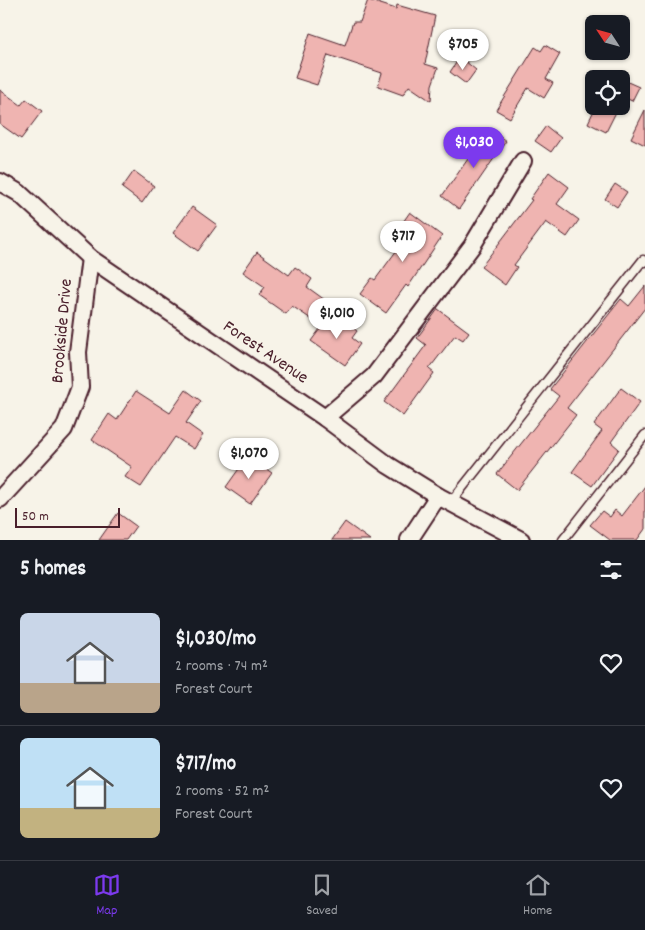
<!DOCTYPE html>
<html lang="en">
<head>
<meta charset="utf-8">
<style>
	:root { --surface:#171b24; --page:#20242c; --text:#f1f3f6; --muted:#9ea1a6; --line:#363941; --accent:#7c3aed }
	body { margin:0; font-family:Dekko,sans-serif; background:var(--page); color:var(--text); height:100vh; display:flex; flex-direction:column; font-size:19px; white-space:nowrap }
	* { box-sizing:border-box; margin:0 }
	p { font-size:16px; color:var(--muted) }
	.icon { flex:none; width:28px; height:28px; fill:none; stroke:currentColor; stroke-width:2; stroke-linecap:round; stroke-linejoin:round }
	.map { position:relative; height:540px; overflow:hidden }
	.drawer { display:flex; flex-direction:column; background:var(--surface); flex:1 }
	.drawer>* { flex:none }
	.needle { width:32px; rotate:306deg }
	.tools { position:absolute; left:585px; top:15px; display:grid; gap:10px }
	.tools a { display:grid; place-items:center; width:45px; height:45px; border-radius:8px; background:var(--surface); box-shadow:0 1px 4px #0004; font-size:25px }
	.scale { position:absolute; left:15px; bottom:12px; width:105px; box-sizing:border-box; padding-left:5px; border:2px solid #4a1f2b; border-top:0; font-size:14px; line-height:18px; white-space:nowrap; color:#4a1f2b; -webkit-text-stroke:4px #f7f3e8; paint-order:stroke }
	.price { position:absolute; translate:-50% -42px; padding:0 11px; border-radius:18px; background:#fff; color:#222; font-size:16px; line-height:32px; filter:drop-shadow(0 1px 2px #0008) }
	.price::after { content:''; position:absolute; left:50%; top:30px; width:15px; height:11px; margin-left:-8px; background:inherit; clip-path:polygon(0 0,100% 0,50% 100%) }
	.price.active { background:var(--accent); color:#fff }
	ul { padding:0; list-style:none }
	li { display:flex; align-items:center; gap:15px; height:125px; padding:0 20px }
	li+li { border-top:1px solid var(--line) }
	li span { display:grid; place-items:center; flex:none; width:140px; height:100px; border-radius:8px; color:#555 }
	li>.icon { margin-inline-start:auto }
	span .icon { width:60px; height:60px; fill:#fffc; stroke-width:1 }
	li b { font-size:21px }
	h2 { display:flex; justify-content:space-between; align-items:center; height:60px; padding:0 20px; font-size:21px }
	.menu { display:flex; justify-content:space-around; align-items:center; height:70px; border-top:1px solid var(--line); background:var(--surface); font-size:14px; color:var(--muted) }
	.menu a { display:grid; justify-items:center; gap:2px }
	.menu .active { color:var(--accent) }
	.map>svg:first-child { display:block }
</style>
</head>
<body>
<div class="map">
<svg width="645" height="540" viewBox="0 0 645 540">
	<rect width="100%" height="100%" fill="#f7f3e8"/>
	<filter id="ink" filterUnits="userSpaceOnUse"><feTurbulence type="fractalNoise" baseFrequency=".02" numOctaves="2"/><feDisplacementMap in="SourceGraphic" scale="10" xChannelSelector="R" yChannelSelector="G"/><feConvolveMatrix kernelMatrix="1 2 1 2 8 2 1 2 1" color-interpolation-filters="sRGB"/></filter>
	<g filter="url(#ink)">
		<g fill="#efb4b1" stroke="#4a1f2b">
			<polygon points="368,0 396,9 397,5 435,16 425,64 438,68 432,85 431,101 409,86 403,95 378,86 382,73 328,55 317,85 295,78 310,33 345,45 353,22 360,22"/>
			<polygon points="545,45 560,54 546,79 553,83 544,98 528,88 510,118 496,110 535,47 541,51"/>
			<polygon points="460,57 476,70 466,84 450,72"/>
			<polygon points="621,79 639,87 632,101 621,96"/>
			<polygon points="0,90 21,105 26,99 42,111 21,139 0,124"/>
			<polygon points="596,106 619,106 606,132 588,123"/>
			<polygon points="645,110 645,145 631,138"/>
			<polygon points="546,126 561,138 551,152 535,141"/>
			<polygon points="489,129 506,141 459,209 442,196"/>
			<polygon points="134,171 154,186 142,203 122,188"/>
			<polygon points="549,172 569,187 557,204 579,220 567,237 546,222 514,265 517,267 505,285 481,267 532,200 530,199"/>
			<polygon points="615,184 627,192 617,207 605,199"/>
			<polygon points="192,207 217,225 198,251 173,233"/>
			<polygon points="410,212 442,236 408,287 406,285 386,313 360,294 372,278 375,280 405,239 396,232"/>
			<polygon points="257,252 289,275 295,267 312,279 307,287 325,300 311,319 292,306 286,314 259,295 265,287 243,272"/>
			<polygon points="645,286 645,308 567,408 576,415 517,490 497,474 559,396 550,389 621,299 629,306"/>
			<polygon points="438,309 469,332 463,340 455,335 429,369 434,373 403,416 384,402 426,345 417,338"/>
			<polygon points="339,318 357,331 352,338 360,344 345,365 311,341 326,321 333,327"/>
			<polygon points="621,388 640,402 611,442 619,449 592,486 572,472 602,431 594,425"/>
			<polygon points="186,390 201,401 186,423 203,435 194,449 175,437 141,487 125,477 132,467 92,440 109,414 117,420 136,391 170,413"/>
			<polygon points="248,456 272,473 250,504 226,487"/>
			<polygon points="645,486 645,529 637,540 610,540 590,525 602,511 610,517 615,510 622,516"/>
			<polygon points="118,513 136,526 126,540 99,540"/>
			<polygon points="345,522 370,540 332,540"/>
		</g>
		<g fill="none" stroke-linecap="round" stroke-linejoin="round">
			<defs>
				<g id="service">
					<polyline points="451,502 643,260 645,262"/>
					<polyline points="563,540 645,435"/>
				</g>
				<g id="minor">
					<polyline points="0,182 19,193 90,258 325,418 388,465 438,496 521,540"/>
					<polyline points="325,418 374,376 472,246 523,161"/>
					<polyline points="0,499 64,429 80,387 78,352 90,258"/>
					<polyline points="409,540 438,496"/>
				</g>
			</defs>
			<use href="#service" stroke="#4a1f2b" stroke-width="11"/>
			<use href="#minor" stroke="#4a1f2b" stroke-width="20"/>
			<use href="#service" stroke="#f7f3e8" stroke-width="8"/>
			<use href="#minor" stroke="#f7f3e8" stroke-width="16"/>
		</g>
	</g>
	<g text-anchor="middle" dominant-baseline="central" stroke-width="4.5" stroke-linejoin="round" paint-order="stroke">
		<g font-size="18" fill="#4a1f2b" stroke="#f7f3e8">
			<text transform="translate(63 331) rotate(-85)">Brookside Drive</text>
			<text transform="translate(265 353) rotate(34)">Forest Avenue</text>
		</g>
	</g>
</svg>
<div class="tools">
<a><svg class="needle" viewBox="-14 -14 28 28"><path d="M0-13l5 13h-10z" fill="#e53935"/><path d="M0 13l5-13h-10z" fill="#9ea1a6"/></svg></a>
<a><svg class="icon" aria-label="locate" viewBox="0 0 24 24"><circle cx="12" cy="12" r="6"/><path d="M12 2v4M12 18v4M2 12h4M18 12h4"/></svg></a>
</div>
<div class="scale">50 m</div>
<b class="price" style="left:463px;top:71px">$705</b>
<b class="price active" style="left:474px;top:169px">$1,030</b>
<b class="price" style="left:403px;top:263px">$717</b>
<b class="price" style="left:337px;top:340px">$1,010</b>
<b class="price" style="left:249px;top:480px">$1,070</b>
</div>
<section class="drawer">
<h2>5 homes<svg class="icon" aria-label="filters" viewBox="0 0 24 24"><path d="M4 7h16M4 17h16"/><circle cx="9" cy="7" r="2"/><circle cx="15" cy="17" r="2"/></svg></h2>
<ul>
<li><span style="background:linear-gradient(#c9d6e8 70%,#b9a48a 0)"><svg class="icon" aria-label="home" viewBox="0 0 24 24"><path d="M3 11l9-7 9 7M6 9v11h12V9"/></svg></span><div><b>$1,030/mo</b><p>2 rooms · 74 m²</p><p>Forest Court</p></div><svg class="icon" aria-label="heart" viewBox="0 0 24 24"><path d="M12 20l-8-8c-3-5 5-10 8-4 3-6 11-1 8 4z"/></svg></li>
<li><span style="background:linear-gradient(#bfe0f5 70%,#c2b280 0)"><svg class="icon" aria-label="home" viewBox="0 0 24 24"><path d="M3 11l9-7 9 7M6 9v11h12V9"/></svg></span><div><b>$717/mo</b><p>2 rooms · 52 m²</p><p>Forest Court</p></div><svg class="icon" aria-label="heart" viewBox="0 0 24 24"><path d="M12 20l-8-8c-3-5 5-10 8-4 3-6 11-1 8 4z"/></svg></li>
</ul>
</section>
<nav class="menu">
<a class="active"><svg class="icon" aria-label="map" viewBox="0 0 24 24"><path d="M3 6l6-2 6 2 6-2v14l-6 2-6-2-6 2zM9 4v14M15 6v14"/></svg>Map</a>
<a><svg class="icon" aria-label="saved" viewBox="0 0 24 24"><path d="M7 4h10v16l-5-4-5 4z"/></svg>Saved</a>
<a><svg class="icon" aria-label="home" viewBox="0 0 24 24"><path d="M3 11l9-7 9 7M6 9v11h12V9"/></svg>Home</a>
</nav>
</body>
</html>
